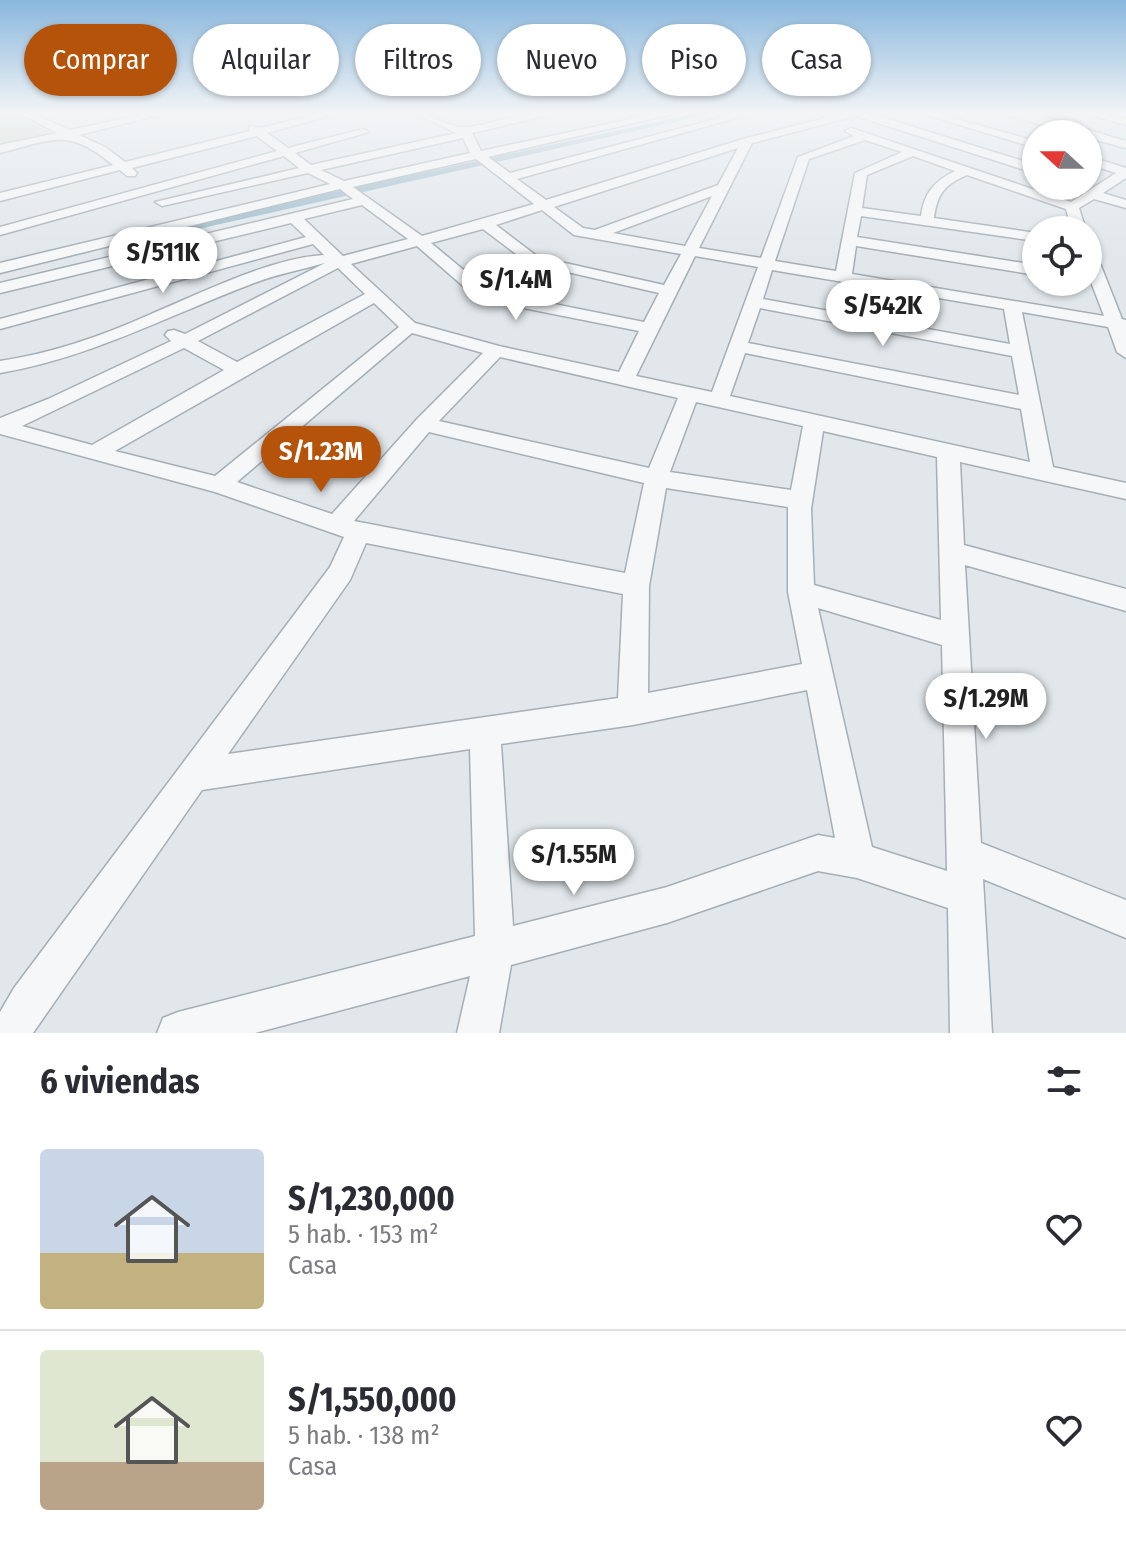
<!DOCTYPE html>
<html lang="es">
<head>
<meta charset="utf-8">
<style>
	:root { --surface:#fff; --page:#f2f2f3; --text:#2b2b33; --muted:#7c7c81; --line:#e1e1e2; --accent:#b45309 }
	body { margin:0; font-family:"Fira Sans Condensed",sans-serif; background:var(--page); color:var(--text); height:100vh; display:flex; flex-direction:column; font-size:30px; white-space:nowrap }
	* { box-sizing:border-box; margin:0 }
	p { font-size:26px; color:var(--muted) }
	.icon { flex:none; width:44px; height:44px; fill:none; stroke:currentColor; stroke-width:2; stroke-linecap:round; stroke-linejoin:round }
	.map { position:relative; height:1033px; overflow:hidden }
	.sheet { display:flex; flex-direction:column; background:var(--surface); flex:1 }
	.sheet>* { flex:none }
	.guide { position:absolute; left:24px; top:24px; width:1078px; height:72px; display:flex; gap:16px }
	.needle { width:52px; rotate:291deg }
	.tools { position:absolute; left:1022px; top:120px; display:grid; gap:16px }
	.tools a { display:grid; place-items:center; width:80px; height:80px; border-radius:50%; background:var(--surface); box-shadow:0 2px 6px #0004; font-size:40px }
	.price { position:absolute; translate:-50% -68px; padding:0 18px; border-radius:28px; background:#fff; color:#222; font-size:26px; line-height:52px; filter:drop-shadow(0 2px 4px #0008) }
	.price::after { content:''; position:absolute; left:50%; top:48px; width:24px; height:18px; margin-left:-12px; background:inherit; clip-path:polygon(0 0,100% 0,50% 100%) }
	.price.active { background:var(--accent); color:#fff }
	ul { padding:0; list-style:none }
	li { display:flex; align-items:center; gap:24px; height:200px; padding:0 40px }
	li+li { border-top:2px solid var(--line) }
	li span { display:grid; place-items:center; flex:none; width:224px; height:160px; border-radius:8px; color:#555 }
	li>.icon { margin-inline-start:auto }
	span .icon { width:96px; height:96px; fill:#fffc; stroke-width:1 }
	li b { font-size:34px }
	h2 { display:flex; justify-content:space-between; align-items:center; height:96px; padding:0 40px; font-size:34px }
	.chip { padding:0 28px; border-radius:36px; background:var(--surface); box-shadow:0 2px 6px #0004; font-size:28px; line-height:72px }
	.chip.active { background:var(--accent); color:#fff }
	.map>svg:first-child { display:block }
</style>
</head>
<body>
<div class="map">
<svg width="1126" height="1033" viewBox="0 0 1126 1033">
	<rect width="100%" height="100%" fill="#e1e7eb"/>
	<polygon fill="#cad5c2" points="0,112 12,112 52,133 0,147"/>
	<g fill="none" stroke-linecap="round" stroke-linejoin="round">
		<polygon fill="#9bbbcc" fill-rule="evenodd" points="703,112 719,112 149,240 142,236 149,232"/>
		<defs>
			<g id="minor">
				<path d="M17 112H30L70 130 154 112H171L79 135 105 147 125 162 250 131 249 126 260 128 327 112H343L267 133 288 148 363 129 369 132 295 153 311 165 456 133 412 112C431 112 449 129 466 127 498 124 528 110 560 112L472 133 481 151 663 112H681L488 157 510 173 743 112H758L517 179 546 200 743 139 849 112H865L1036 165V171H1028L856 116 752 143 699 248 761 258 798 157 854 136 845 131 851 128 1071 202 1116 173 1088 164V156L1126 168V178L1103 193 1126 200V208L1094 199 1079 208 1086 230H1072L1066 209 967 175C945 184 937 194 934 218L1036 233V241L861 216 857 237 1036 265V275L856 246 852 274 1104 316 1088 274V248L1096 253 1122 319 1126 320V358L1117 352 1108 327 1022 312 1053 467 1126 483V499L960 462 964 545 1126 589V611L965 565 981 843 1126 900V938L983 879 992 1033H950L948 908 857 878 818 871 667 923 511 965 499 1033H457L470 976 255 1033H157L163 1018 178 1012 475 936 470 749 202 790 33 1033H0V1012L14 988 330 567 344 537 215 492 0 434V418L48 399 171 341 165 335 168 331 174 330 185 334 325 263C300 270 273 275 249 285 165 317 89 358 0 373V361C53 353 102 336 151 314 201 293 270 258 324 255L313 244 0 329V319L306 237 291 223 0 293V283L353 199 340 189 0 273V263L330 184 308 173 162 206 155 202 299 168 284 156 0 235V227L277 151 257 136 132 168 137 173 135 176H127L120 170 0 201V193L113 165C67 127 53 140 0 153V145L57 133ZM463 138 470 153 344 181 321 170ZM865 140 902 152 855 173 836 271 775 261 809 159ZM738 148 718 185 595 230 583 228 554 207ZM913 156 955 171C934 181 924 193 921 216L862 208 867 175ZM476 159 534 204 422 236 353 187ZM712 196 685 246 613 233ZM362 205 408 239 343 256 304 219ZM542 210 574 235 681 254 664 285 538 257 496 225ZM483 229 528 263 659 293 644 322 489 291 431 243ZM417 246 478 299 639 331 619 372 499 346 415 323 351 264ZM695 256 758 267 712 392 636 376ZM338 268 365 294 237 362 198 341ZM772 270 1004 309 1010 344 763 299ZM374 303 399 327 215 476 115 451ZM760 308 1012 356 1019 395 748 343ZM412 333 483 353 417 419 332 514 237 482ZM184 348 224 370 92 445 22 426ZM745 353 1021 409 1030 462 730 396ZM500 357 678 398 649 468 439 421ZM696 402 803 426 791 490 670 472ZM823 431 937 457 941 620 814 585 811 509ZM429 432 644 483 625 573 354 521ZM666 488 788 507V592L802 664 648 693 649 586ZM366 543 623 594 618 698 228 754 350 580ZM818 608 942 645 947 871 872 847ZM807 690 835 838 818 835 667 887 513 926 501 744 633 725Z"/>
				<polygon points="916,112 931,112 1036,141 1036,148"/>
				<path d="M998 112C1035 109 1089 131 1126 141V148L1088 138V134H1074Z"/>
				<polygon points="1081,112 1097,112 1126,119 1126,125"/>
			</g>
		</defs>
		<use href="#minor" stroke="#a6afb6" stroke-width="3"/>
		<use href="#minor" fill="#f5f7f9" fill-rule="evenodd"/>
	</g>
	<linearGradient id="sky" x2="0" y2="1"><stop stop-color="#89b7dd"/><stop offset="0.44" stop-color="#f2f4f6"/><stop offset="1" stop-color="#f2f4f6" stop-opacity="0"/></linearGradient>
	<rect width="1126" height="256" fill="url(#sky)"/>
</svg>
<div class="tools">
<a><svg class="needle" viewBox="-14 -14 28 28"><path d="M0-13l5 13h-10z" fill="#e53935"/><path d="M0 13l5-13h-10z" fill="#7c7c81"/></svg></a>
<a><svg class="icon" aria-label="locate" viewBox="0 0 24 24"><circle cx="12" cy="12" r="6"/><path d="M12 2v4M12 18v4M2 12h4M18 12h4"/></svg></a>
</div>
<b class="price" style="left:163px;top:295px">S/511K</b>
<b class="price" style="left:516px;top:322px">S/1.4M</b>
<b class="price" style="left:883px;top:348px">S/542K</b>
<b class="price active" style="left:321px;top:494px">S/1.23M</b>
<b class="price" style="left:986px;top:741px">S/1.29M</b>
<b class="price" style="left:574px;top:897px">S/1.55M</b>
<div class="guide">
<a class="chip active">Comprar</a>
<a class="chip">Alquilar</a>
<a class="chip">Filtros</a>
<a class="chip">Nuevo</a>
<a class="chip">Piso</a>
<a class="chip">Casa</a>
</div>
</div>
<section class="sheet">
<h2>6 viviendas<svg class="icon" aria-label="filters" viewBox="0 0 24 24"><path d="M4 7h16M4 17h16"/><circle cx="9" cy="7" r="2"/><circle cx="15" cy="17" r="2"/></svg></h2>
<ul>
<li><span style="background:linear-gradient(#c9d6e8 65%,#c2b280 0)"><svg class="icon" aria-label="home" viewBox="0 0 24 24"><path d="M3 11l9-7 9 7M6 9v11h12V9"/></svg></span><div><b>S/1,230,000</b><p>5 hab. · 153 m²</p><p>Casa</p></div><svg class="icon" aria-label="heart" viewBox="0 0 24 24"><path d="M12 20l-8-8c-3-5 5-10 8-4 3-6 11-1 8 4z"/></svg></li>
<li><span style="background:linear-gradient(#dfe7d0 70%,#b9a48a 0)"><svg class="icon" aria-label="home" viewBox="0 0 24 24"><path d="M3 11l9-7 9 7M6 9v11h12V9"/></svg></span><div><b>S/1,550,000</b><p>5 hab. · 138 m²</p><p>Casa</p></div><svg class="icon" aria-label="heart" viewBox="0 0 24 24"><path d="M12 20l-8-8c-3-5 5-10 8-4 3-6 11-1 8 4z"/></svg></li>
</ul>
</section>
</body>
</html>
